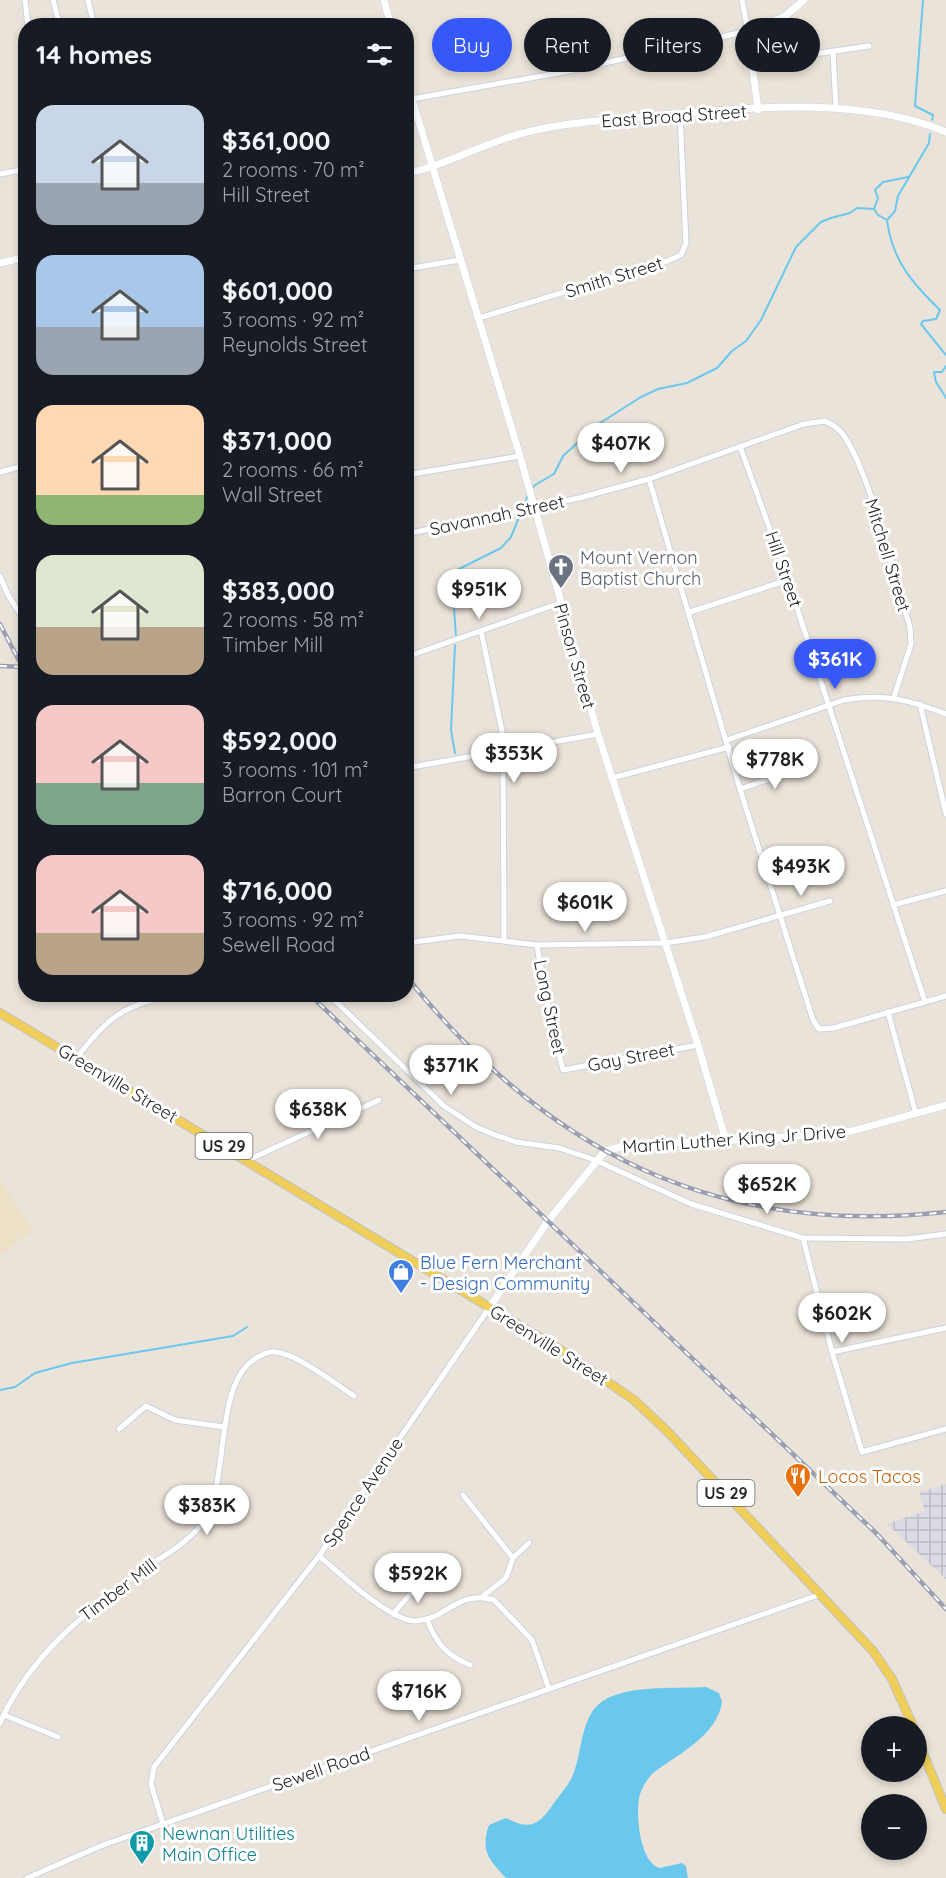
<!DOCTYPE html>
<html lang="en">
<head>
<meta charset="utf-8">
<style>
	:root { --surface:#171b24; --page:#242831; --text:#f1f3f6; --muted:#9ea1a6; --accent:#3758f8 }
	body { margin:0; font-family:Quicksand,sans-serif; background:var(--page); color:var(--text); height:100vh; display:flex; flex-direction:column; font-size:22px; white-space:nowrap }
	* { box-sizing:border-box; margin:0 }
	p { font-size:20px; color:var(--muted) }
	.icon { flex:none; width:33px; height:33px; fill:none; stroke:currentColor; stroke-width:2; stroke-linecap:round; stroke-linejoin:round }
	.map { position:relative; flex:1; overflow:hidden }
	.sheet { position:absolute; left:18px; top:18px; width:396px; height:984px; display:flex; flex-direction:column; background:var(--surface); border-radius:24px; box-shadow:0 3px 9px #0003 }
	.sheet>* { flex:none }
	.hud { position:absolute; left:432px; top:18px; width:423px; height:54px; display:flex; gap:12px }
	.buttons { position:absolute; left:861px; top:1716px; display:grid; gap:12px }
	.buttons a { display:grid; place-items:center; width:66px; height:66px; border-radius:50%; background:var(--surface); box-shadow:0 3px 9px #0003; font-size:30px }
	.price { position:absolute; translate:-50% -51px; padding:0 14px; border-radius:21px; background:#fff; color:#222; font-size:20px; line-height:39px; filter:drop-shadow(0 2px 3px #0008) }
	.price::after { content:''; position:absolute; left:50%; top:36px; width:18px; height:14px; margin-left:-9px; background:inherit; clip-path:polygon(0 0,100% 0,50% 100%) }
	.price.selected { background:var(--accent); color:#fff }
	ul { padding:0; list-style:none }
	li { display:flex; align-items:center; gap:18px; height:150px; padding:0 18px }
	li span { display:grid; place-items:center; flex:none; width:168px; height:120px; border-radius:18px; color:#555 }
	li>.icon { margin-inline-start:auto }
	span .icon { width:72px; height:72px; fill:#fffc; stroke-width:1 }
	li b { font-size:26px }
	h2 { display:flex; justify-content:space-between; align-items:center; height:72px; padding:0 18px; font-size:26px }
	.tag { padding:0 21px; border-radius:27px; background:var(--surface); box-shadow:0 3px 9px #0003; font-size:21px; line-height:54px }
	.tag.selected { background:var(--accent); color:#fff }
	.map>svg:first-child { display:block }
</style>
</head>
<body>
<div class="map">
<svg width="946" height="1878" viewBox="0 0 946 1878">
	<defs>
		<pattern id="industrial-grid" width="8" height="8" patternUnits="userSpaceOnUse" patternTransform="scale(1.5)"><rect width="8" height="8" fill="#dcdae2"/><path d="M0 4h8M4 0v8" fill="none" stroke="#bdbbc2"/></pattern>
	</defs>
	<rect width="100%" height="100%" fill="#eae3d9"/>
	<polygon fill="url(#industrial-grid)" points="946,1484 946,1579 887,1524 925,1511 919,1492"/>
	<polygon fill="#ece1c7" points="0,1179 34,1231 0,1254"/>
	<path fill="#6bc8ed" d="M706 1687 719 1693 722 1702C717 1736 678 1754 653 1773 647 1779 643 1786 640 1794 635 1811 639 1863 660 1868L682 1863 686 1866 688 1878H506C489 1860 480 1851 489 1825L506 1818C530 1831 539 1825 554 1803 560 1794 568 1786 572 1777 582 1756 580 1720 599 1704 622 1684 675 1689 706 1687Z"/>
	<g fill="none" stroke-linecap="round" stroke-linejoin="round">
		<g stroke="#6bc8ed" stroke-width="2">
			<polyline points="923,0 915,106 933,115 932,120"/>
			<path d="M930 134 929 143 898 196 895 211 887 220C892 260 912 283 940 310L936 319 923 321 921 324 946 355"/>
			<polyline points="874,209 878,215 887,220"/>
			<polyline points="946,366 942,372 934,372 936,382 946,398"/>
			<polyline points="531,490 535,485 554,474 563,456 597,425 641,397 658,389 687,383 717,368 732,351 746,341 761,320 796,247 821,222 831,218 850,213 857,208 874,209 878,198 875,190 883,182 908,177"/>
			<polyline points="456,638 452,575 455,571 501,548 511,537 528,495"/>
			<polyline points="455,753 451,730 455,645"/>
			<polyline points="0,1390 15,1387 35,1373 72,1363 233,1336 247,1327"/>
		</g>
		<defs>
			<g id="minor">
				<polyline points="25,0 28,26"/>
				<polyline points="53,0 60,26"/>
				<polyline points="88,0 94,26"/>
				<polyline points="833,52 836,108"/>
				<polyline points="807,55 869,46"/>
				<polyline points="406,100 564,72 748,31 742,0"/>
				<polyline points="0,174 26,169"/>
				<polyline points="406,269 460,260"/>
				<polyline points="479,318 667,261 681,255 686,243 680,114"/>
				<polyline points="740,446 788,580 925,1002"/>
				<polyline points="0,472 26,465"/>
				<polyline points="406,475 520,456"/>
				<polyline points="649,479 740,789 813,1020 819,1029 834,1028 946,996"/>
				<path d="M406 534 579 498 649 479 804 424 825 421C830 424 836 426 840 431 867 460 896 584 910 627L911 644 894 697"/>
				<polyline points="0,576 8,595 26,623"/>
				<polyline points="690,612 788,580"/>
				<polyline points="481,631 503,736 504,941"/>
				<polyline points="406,657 560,603"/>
				<polyline points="920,704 946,814"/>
				<path d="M727 740 844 700C884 693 909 700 946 714"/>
				<polyline points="406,768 598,734"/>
				<polyline points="612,778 729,747"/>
				<polyline points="740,789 802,768"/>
				<polyline points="893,905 946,891"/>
				<polyline points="406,943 460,936 537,945 665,943 705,937 830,901"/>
				<polyline points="537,945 546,999 563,1070 698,1045"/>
				<polyline points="328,994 444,1106 476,1127 495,1135 516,1142 559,1148 595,1160 691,1204 803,1238 907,1239 946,1234"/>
				<polyline points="888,1012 916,1114"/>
				<path d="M76 1059C108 1016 124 1005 176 994"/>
				<polyline points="248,1160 379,1100"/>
				<polyline points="803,1238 832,1352 862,1452 946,1429"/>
				<polyline points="832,1352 946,1328"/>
				<polyline points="119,1429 146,1406 175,1420 224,1427"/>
				<polyline points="463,1495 513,1558 506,1578 483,1596"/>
				<path d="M319 1556C340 1573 389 1621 416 1621 446 1620 457 1589 494 1600L532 1640 549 1689"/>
				<polyline points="513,1558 529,1543"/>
				<polyline points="393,1614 424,1578"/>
				<path d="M427 1619C435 1642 447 1656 470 1665"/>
				<polyline points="4,1715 58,1737"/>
				<path d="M0 1723C29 1657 84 1613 140 1572 161 1557 185 1545 201 1525 232 1486 211 1382 258 1357 261 1356 267 1352 270 1352 291 1349 336 1384 354 1396"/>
				<polyline points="163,1824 151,1784 154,1767 319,1556 489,1308"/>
				<polyline points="27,1878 103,1845 821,1594"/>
			</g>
			<g id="tertiary">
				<polyline points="384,0 391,26"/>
				<polyline points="406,79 520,456 598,734 698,1045 726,1141"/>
				<polyline points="758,110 748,31 784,17 804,0"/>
				<path d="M406 174C448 165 485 142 527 132 568 122 611 120 653 116 747 108 858 95 946 132"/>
				<polyline points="0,263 26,257"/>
				<polyline points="489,1308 548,1221 605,1151 628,1145 761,1139 852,1131 946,1105"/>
			</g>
			<g id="primary">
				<polyline points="0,1013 564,1352 634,1400 668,1432 873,1651 892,1679 913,1726"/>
				<polyline points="916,1736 946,1809"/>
			</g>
		</defs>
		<use href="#minor" stroke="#ced1e1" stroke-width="7"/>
		<use href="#tertiary" stroke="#ced1e1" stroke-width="8"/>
		<use href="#primary" stroke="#c3c3c3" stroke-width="10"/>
		<use href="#minor" stroke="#fff" stroke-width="5"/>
		<use href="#tertiary" stroke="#fff" stroke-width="7"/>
		<use href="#primary" stroke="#efcf59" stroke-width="8"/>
		<defs>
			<g id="rail">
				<polyline points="0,624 26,674"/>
				<polyline points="0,666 26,667"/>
				<path d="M406 976C547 1153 718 1237 946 1212"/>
				<polyline points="309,994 876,1533 946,1609"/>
			</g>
		</defs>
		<use href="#rail" stroke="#9c9fb2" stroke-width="4.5"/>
		<use href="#rail" stroke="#fff" stroke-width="2" stroke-dasharray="7" stroke-linecap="butt"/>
	</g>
	<defs>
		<symbol id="church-pin" viewBox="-11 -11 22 30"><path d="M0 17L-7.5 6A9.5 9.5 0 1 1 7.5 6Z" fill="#6b7280" stroke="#fff"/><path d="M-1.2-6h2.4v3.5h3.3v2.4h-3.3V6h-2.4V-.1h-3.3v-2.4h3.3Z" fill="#fff"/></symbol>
		<symbol id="shop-pin" viewBox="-11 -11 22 30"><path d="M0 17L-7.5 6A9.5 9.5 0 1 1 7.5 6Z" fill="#3f7fe0" stroke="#fff"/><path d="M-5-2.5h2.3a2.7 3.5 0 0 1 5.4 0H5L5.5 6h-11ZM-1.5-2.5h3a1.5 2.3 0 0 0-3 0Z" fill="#fff"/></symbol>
		<symbol id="restaurant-pin" viewBox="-11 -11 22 30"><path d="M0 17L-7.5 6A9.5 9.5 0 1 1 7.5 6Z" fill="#e8710a" stroke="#fff"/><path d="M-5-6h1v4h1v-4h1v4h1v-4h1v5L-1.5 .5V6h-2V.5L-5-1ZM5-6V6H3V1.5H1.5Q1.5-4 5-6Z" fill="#fff"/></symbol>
		<symbol id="building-pin" viewBox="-11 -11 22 30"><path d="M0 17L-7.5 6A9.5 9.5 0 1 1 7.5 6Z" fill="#0f9aa8" stroke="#fff"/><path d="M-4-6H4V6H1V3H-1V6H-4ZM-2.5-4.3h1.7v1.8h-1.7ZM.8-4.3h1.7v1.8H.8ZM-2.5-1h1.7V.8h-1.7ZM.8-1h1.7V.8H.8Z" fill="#fff"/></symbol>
	</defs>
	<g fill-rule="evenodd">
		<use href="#church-pin" x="546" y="552" width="30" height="40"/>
		<use href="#shop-pin" x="386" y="1257" width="30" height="40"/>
		<use href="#restaurant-pin" x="783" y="1461" width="30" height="40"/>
		<use href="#building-pin" x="127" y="1828" width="30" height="40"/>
	</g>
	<g text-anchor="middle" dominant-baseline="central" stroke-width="6" stroke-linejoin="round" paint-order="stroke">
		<g fill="#fff" stroke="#686868" stroke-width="1.5">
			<rect x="195.5" y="1133" width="57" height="26" rx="4.5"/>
			<rect x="697.5" y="1480" width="57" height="26" rx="4.5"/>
		</g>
		<g font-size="16" font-weight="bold" fill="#272727">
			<text x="224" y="1146">US 29</text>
			<text x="726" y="1493">US 29</text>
		</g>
		<g font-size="18" fill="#272727" stroke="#fff">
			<text transform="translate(674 116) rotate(-4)">East Broad Street</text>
			<text transform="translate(614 277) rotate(-17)">Smith Street</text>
			<text transform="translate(497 515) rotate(-12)">Savannah Street</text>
			<text transform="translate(888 555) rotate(73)">Mitchell Street</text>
			<text transform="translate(784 569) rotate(71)">Hill Street</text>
			<text transform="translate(575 656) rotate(74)">Pinson Street</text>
			<text transform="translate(550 1007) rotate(78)">Long Street</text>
			<text transform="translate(631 1057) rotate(-11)">Gay Street</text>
			<text transform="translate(118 1083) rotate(31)">Greenville Street</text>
			<text transform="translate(734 1139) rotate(-4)">Martin Luther King Jr Drive</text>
			<text transform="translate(549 1345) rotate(32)">Greenville Street</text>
			<text transform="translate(363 1492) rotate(-56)">Spence Avenue</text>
			<text transform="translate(118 1590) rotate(-37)">Timber Mill</text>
			<text transform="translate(321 1769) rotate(-19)">Sewell Road</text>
		</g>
		<g font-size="18" fill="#5b616d" stroke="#fff" text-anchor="start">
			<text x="580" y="557">Mount Vernon<tspan x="580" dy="21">Baptist Church</tspan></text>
		</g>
		<g font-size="18" fill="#366cbe" stroke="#fff" text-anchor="start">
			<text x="420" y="1262">Blue Fern Merchant<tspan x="420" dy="21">- Design Community</tspan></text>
		</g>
		<g font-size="18" fill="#c56008" stroke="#fff" text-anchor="start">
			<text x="818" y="1476">Locos Tacos</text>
		</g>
		<g font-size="18" fill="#0d838f" stroke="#fff" text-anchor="start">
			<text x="162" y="1833">Newnan Utilities<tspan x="162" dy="21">Main Office</tspan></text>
		</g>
	</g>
</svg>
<div class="buttons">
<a>+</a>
<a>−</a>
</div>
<b class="price" style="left:621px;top:474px">$407K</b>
<b class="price" style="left:479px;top:620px">$951K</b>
<b class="price selected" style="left:835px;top:690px">$361K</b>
<b class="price" style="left:514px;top:784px">$353K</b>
<b class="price" style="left:775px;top:790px">$778K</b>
<b class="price" style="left:801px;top:897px">$493K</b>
<b class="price" style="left:585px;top:933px">$601K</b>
<b class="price" style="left:451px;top:1096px">$371K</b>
<b class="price" style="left:318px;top:1140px">$638K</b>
<b class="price" style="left:767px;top:1215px">$652K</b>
<b class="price" style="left:842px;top:1344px">$602K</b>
<b class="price" style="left:207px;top:1536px">$383K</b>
<b class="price" style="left:418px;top:1604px">$592K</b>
<b class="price" style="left:419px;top:1722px">$716K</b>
<div class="hud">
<a class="tag selected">Buy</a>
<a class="tag">Rent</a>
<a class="tag">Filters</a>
<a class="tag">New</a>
</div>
<section class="sheet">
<h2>14 homes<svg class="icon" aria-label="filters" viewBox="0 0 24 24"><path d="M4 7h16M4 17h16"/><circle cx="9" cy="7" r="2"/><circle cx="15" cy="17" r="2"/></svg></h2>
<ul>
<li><span style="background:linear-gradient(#c9d6e8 65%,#9aa5b1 0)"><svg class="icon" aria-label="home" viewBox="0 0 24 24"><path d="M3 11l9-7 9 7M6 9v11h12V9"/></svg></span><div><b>$361,000</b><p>2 rooms · 70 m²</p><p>Hill Street</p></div></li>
<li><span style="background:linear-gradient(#a9c7e8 60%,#9aa5b1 0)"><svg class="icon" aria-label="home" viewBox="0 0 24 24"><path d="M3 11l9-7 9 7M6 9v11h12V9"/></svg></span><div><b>$601,000</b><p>3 rooms · 92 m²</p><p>Reynolds Street</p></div></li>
<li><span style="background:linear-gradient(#ffd9b3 75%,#8fb573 0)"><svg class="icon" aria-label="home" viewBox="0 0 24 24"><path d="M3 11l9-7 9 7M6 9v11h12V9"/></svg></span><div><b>$371,000</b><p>2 rooms · 66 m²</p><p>Wall Street</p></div></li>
<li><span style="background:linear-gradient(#dfe7d0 60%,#b9a48a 0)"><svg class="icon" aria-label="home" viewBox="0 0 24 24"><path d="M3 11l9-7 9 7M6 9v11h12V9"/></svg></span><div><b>$383,000</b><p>2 rooms · 58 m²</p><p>Timber Mill</p></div></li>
<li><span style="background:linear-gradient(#f6c9c9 65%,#7fa58c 0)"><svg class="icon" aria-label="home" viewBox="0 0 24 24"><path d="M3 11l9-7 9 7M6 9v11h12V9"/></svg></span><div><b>$592,000</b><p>3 rooms · 101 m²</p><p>Barron Court</p></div></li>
<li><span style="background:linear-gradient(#f6c9c9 65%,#b9a48a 0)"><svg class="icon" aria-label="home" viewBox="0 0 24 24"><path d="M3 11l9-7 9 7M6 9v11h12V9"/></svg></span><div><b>$716,000</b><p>3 rooms · 92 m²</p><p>Sewell Road</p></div></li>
</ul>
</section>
</div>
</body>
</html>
